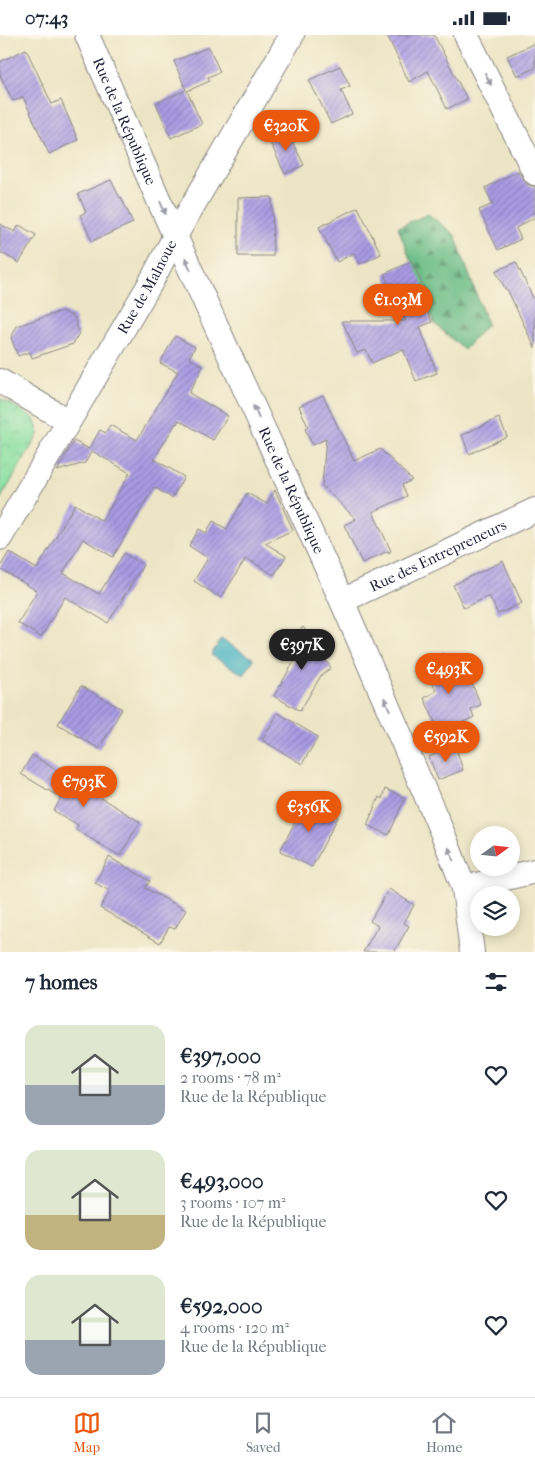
<!DOCTYPE html>
<html lang="en">
<head>
<meta charset="utf-8">
<style>
	:root { --surface:#fff; --page:#f6f6f7; --text:#1f2937; --muted:#747a83; --line:#e0e1e3; --accent:#ea580c }
	body { margin:0; font-family:"IM FELL French Canon",serif; background:var(--page); color:var(--text); height:100vh; display:flex; flex-direction:column; font-size:19px; white-space:nowrap }
	* { box-sizing:border-box; margin:0 }
	p { font-size:16px; color:var(--muted) }
	.icon { flex:none; width:28px; height:28px; fill:none; stroke:currentColor; stroke-width:2; stroke-linecap:round; stroke-linejoin:round }
	.map { position:relative; height:917px; overflow:hidden }
	.panel { display:flex; flex-direction:column; background:var(--surface); flex:1 }
	.panel>* { flex:none }
	.needle { width:32px; rotate:75deg }
	.fabs { position:absolute; left:470px; top:791px; display:grid; gap:10px }
	.fabs a { display:grid; place-items:center; width:50px; height:50px; border-radius:50%; background:var(--surface); box-shadow:0 2px 12px #0003; font-size:25px }
	.price { position:absolute; translate:-50% -42px; padding:0 11px; border-radius:18px; background:var(--accent); color:#fff; font-size:16px; line-height:32px; filter:drop-shadow(0 1px 2px #0008) }
	.price::after { content:''; position:absolute; left:50%; top:30px; width:15px; height:11px; margin-left:-8px; background:inherit; clip-path:polygon(0 0,100% 0,50% 100%) }
	.price.current { background:#222; color:#fff }
	ul { padding:0; list-style:none }
	li { display:flex; align-items:center; gap:15px; height:125px; padding:0 25px }
	li span { display:grid; place-items:center; flex:none; width:140px; height:100px; border-radius:15px; color:#555 }
	li>.icon { margin-inline-start:auto }
	span .icon { width:60px; height:60px; fill:#fffc; stroke-width:1 }
	li b { font-size:21px }
	h2 { display:flex; justify-content:space-between; align-items:center; height:60px; padding:0 25px; font-size:21px }
	.status { display:flex; justify-content:space-between; align-items:center; height:35px; padding:0 25px; background:var(--surface); direction:ltr }
	.status svg { height:14px; fill:currentColor }
	.tabs { display:flex; justify-content:space-around; align-items:center; height:70px; border-top:1px solid var(--line); background:var(--surface); font-size:14px; color:var(--muted) }
	.tabs a { display:grid; justify-items:center; gap:2px }
	.tabs .current { color:var(--accent) }
	.map>svg:first-child { display:block }
</style>
</head>
<body>
<div class="status"><b>07:43</b><svg viewBox="0 0 49 12"><path d="M0 12V9h3v3zM5 12V6h3v6zM10 12V3h3v9zM15 12V0h3v12zM26 1h20v11H26zM47 4h2v5h-2z"/></svg></div>
<div class="map">
<svg width="535" height="917" viewBox="0 0 535 917">
	<defs>
		<pattern id="forest-firs" width="22" height="20" patternUnits="userSpaceOnUse" patternTransform="scale(1.25)"><rect width="22" height="20" fill="#6ebe88"/><path d="M5 1l3.5 6h-7zM16 11l3.5 6h-7z" fill="#5a9a70"/></pattern>
		<pattern id="park-crowns" width="20" height="18" patternUnits="userSpaceOnUse" patternTransform="scale(1.25)"><rect width="20" height="18" fill="#88dfa2"/><path d="M2 6a3 3 0 1 1 6 0M12 15a3 3 0 1 1 6 0" fill="none" stroke="#75bf8c"/></pattern>
		<pattern id="building-hatch" width="6" height="6" patternUnits="userSpaceOnUse" patternTransform="scale(1.25)"><rect width="6" height="6" fill="#a99be4"/><path d="M-1 1l2-2M0 6l6-6M5 7l2-2" fill="none" stroke="#897eba"/></pattern>
	</defs>
	<rect width="100%" height="100%" fill="#fcf5e5"/>
	<filter id="ink" filterUnits="userSpaceOnUse"><feTurbulence type="fractalNoise" baseFrequency=".02" numOctaves="2"/><feDisplacementMap in="SourceGraphic" scale="10" xChannelSelector="R" yChannelSelector="G"/><feConvolveMatrix kernelMatrix="1 2 1 2 8 2 1 2 1" color-interpolation-filters="sRGB"/></filter>
	<filter id="wash" filterUnits="userSpaceOnUse"><feTurbulence type="fractalNoise" baseFrequency=".0096" numOctaves="4" result="noise"/><feDisplacementMap in="SourceGraphic" scale="20" xChannelSelector="R" yChannelSelector="G"/><feGaussianBlur stdDeviation="1.12" result="paint"/><feColorMatrix in="noise" values="0 0 0 0 0 0 0 0 0 0 0 0 0 0 0 0 0 1.4 0 .05"/><feComposite in="paint" operator="in"/></filter>
	<g filter="url(#wash)">
		<rect width="100%" height="100%" fill="#ece5c5"/>
		<polygon fill="url(#forest-firs)" stroke="#487062" points="428,179 455,200 487,289 464,315 434,288 398,192"/>
		<polygon fill="url(#park-crowns)" stroke="#55806e" points="0,363 34,383 39,398 0,465"/>
		<polygon fill="#44b1c0" stroke="#336a7e" points="221,604 254,624 244,640 211,620"/>
		<g id="blocks">
			<g fill="url(#building-hatch)">
				<polygon points="387,0 434,0 467,64 447,74 428,36 409,47"/>
				<polygon points="535,8 535,33 517,41 507,21"/>
				<polygon points="209,12 220,37 208,42 210,46 187,56 202,89 171,103 156,68 186,55 174,26"/>
				<polygon points="26,14 52,69 61,65 78,105 49,119 23,62 13,66 0,40 0,27"/>
				<polygon points="340,31 350,51 341,55 352,79 331,89 309,45"/>
				<polygon points="286,94 304,130 285,139 268,103"/>
				<polygon points="518,136 527,149 535,152 535,182 516,193 521,204 498,215 479,175 493,169 485,153"/>
				<polygon points="111,145 120,163 121,162 133,188 92,206 80,180 86,177 78,159"/>
				<polygon points="272,162 273,221 238,221 238,163"/>
				<polygon points="358,172 381,219 360,229 354,218 337,227 319,192"/>
				<polygon points="0,189 15,197 19,190 36,200 19,228 0,217"/>
				<polygon points="412,226 425,255 419,258 432,287 420,292 437,338 416,346 403,314 372,328 366,315 357,318 342,286 406,286 384,239"/>
				<polygon points="516,227 535,267 535,313 507,254 506,255 496,236"/>
				<polygon points="62,276 74,282 79,298 73,309 32,323 30,317 18,321 11,303 17,291"/>
				<polygon points="175,301 195,312 189,323 203,331 189,358 228,381 213,405 179,385 177,389 176,388 154,424 184,442 172,463 154,452 113,522 83,504 63,538 99,559 124,518 143,530 108,588 65,562 41,602 18,588 37,556 0,534 0,532 9,517 37,534 75,469 102,486 130,438 92,416 85,428 57,436 74,406 89,414 100,395 106,398 110,390 137,405 178,337 160,328"/>
				<polygon points="323,360 354,426 380,414 412,445 402,450 407,461 373,477 391,516 389,518 388,516 362,528 344,490 356,484 322,451 326,404 312,410 305,394 308,392 299,371"/>
				<polygon points="499,383 507,401 469,419 462,400"/>
				<polygon points="275,455 293,495 265,508 286,521 274,540 246,523 221,563 194,546 208,523 189,511 199,494 206,498 213,486 227,494 247,458 267,469"/>
				<polygon points="503,526 522,568 498,579 489,561 464,573 453,550"/>
				<polygon points="303,592 331,633 322,639 300,676 274,661 297,621 288,606"/>
				<polygon points="443,618 457,647 469,642 481,670 471,674 474,682 440,698 424,663 436,656 423,628"/>
				<polygon points="81,651 122,674 99,714 58,689"/>
				<polygon points="278,678 318,702 302,729 262,705"/>
				<polygon points="455,710 463,735 438,745 429,722"/>
				<polygon points="32,720 140,787 120,821 76,795 78,790 54,776 61,763 21,739"/>
				<polygon points="385,754 405,763 389,800 367,790 379,762 382,764"/>
				<polygon points="302,765 338,782 312,832 280,816 297,783 293,782"/>
				<polygon points="109,822 150,846 145,853 186,875 175,894 169,892 160,908 100,873 110,856 95,848"/>
				<polygon points="389,854 414,870 404,888 409,891 394,917 363,917 378,891 370,886"/>
			</g>
		</g>
	</g>
	<g filter="url(#ink)">
		<use href="#blocks" fill-opacity="0" stroke="#878480" stroke-width="1"/>
		<g fill="none" stroke-linecap="round" stroke-linejoin="round">
			<defs>
				<g id="minor">
					<path id="s1" d="M87 0 160 168 342 566 445 804 464 853 472 917"/>
					<polyline points="466,0 535,138"/>
					<polyline points="0,346 68,386"/>
					<path id="s2" d="M0 503 151 247 175 201 292 0"/>
					<path id="s3" d="M342 566 535 475"/>
					<polyline points="464,853 535,836"/>
				</g>
			</defs>
			<use href="#minor" stroke="#878480" stroke-width="26"/>
			<use href="#minor" stroke="#fff" stroke-width="24"/>
		</g>
		<defs><path id="oneway-solid" d="M-6-.8H1V-3.2L6.5 0L1 3.2V.8H-6Z" transform="scale(1.25)"/></defs>
		<g fill="#9c9ca7">
			<use href="#oneway-solid" transform="translate(488 44) rotate(63)"/>
			<use href="#oneway-solid" transform="translate(163 173) rotate(66)"/>
			<use href="#oneway-solid" transform="translate(188 229) rotate(-114)"/>
			<use href="#oneway-solid" transform="translate(256 377) rotate(-114)"/>
			<use href="#oneway-solid" transform="translate(387 669) rotate(-114)"/>
			<use href="#oneway-solid" transform="translate(451 819) rotate(-110)"/>
		</g>
	</g>
	<g text-anchor="middle" dominant-baseline="central" stroke-width="4" stroke-linejoin="round" paint-order="stroke">
		<g font-size="15" fill="#22223b" stroke="#fcf5e5">
			<text stroke="none"><textPath href="#s1" startOffset="94">Rue de la République</textPath></text>
			<text stroke="none"><textPath href="#s2" startOffset="291">Rue de Malnoue</textPath></text>
			<text stroke="none"><textPath href="#s1" startOffset="499">Rue de la République</textPath></text>
			<text stroke="none"><textPath href="#s3" startOffset="106">Rue des Entrepreneurs</textPath></text>
		</g>
	</g>
</svg>
<div class="fabs">
<a><svg class="needle" viewBox="-14 -14 28 28"><path d="M0-13l5 13h-10z" fill="#e53935"/><path d="M0 13l5-13h-10z" fill="#747a83"/></svg></a>
<a><svg class="icon" aria-label="layers" viewBox="0 0 24 24"><path d="M12 4l9 5-9 5-9-5zM3 14l9 5 9-5"/></svg></a>
</div>
<b class="price" style="left:286px;top:117px">€320K</b>
<b class="price" style="left:398px;top:291px">€1.03M</b>
<b class="price current" style="left:302px;top:636px">€397K</b>
<b class="price" style="left:449px;top:660px">€493K</b>
<b class="price" style="left:446px;top:728px">€592K</b>
<b class="price" style="left:84px;top:773px">€793K</b>
<b class="price" style="left:309px;top:798px">€356K</b>
</div>
<section class="panel">
<h2>7 homes<svg class="icon" aria-label="filters" viewBox="0 0 24 24"><path d="M4 7h16M4 17h16"/><circle cx="9" cy="7" r="2"/><circle cx="15" cy="17" r="2"/></svg></h2>
<ul>
<li><span style="background:linear-gradient(#dfe7d0 60%,#9aa5b1 0)"><svg class="icon" aria-label="home" viewBox="0 0 24 24"><path d="M3 11l9-7 9 7M6 9v11h12V9"/></svg></span><div><b>€397,000</b><p>2 rooms · 78 m²</p><p>Rue de la République</p></div><svg class="icon" aria-label="heart" viewBox="0 0 24 24"><path d="M12 20l-8-8c-3-5 5-10 8-4 3-6 11-1 8 4z"/></svg></li>
<li><span style="background:linear-gradient(#dfe7d0 65%,#c2b280 0)"><svg class="icon" aria-label="home" viewBox="0 0 24 24"><path d="M3 11l9-7 9 7M6 9v11h12V9"/></svg></span><div><b>€493,000</b><p>3 rooms · 107 m²</p><p>Rue de la République</p></div><svg class="icon" aria-label="heart" viewBox="0 0 24 24"><path d="M12 20l-8-8c-3-5 5-10 8-4 3-6 11-1 8 4z"/></svg></li>
<li><span style="background:linear-gradient(#dfe7d0 65%,#9aa5b1 0)"><svg class="icon" aria-label="home" viewBox="0 0 24 24"><path d="M3 11l9-7 9 7M6 9v11h12V9"/></svg></span><div><b>€592,000</b><p>4 rooms · 120 m²</p><p>Rue de la République</p></div><svg class="icon" aria-label="heart" viewBox="0 0 24 24"><path d="M12 20l-8-8c-3-5 5-10 8-4 3-6 11-1 8 4z"/></svg></li>
</ul>
</section>
<nav class="tabs">
<a class="current"><svg class="icon" aria-label="map" viewBox="0 0 24 24"><path d="M3 6l6-2 6 2 6-2v14l-6 2-6-2-6 2zM9 4v14M15 6v14"/></svg>Map</a>
<a><svg class="icon" aria-label="saved" viewBox="0 0 24 24"><path d="M7 4h10v16l-5-4-5 4z"/></svg>Saved</a>
<a><svg class="icon" aria-label="home" viewBox="0 0 24 24"><path d="M3 11l9-7 9 7M6 9v11h12V9"/></svg>Home</a>
</nav>
</body>
</html>
